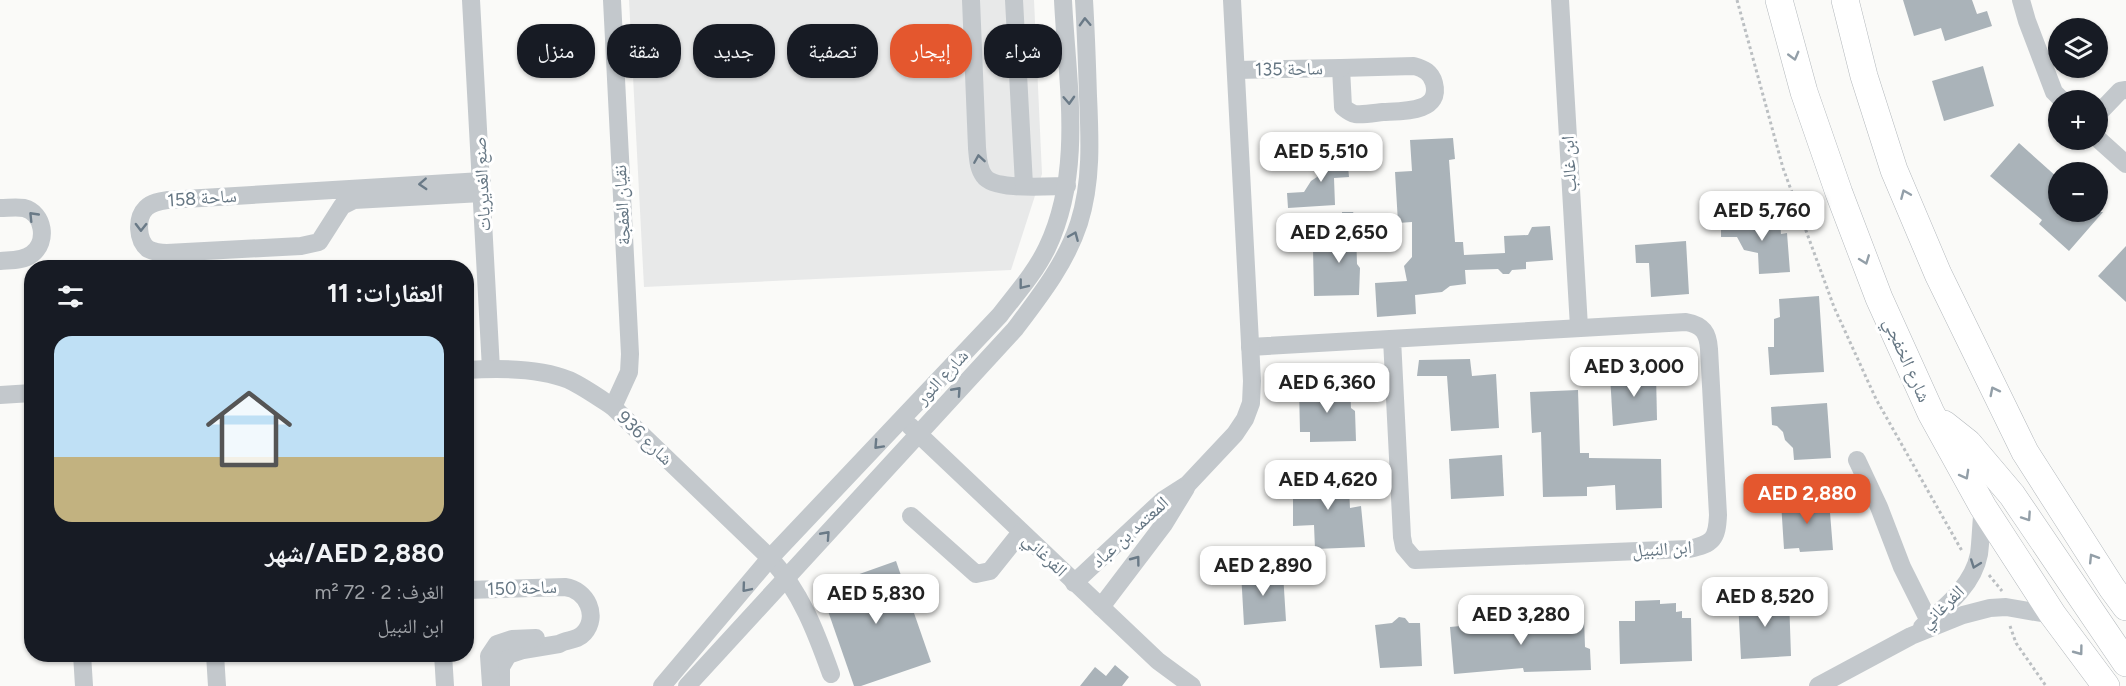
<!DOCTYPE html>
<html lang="ar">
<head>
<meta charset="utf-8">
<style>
	:root { --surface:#171b24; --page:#242831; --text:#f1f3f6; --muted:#9ea1a6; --accent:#e4572e }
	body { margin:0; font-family:Figtree,"Noto Naskh Arabic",sans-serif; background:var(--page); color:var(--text); direction:rtl; height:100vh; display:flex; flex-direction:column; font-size:22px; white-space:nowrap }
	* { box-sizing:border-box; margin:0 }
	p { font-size:20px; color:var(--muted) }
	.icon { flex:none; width:33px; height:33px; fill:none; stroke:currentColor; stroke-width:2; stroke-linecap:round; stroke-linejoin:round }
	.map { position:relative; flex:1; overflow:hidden; direction:ltr }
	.drawer { position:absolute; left:24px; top:260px; width:450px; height:402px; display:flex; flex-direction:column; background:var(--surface); border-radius:24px; box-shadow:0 2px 4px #0004; direction:rtl }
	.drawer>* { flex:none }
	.top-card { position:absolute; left:492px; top:24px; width:570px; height:54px; direction:rtl; display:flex; gap:12px }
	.controls { position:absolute; left:2048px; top:18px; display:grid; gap:12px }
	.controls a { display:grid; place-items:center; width:60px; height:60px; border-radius:50%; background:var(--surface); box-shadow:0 2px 4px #0004; font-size:30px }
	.price { position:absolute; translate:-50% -51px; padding:0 14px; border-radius:12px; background:#fff; color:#222; font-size:20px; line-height:39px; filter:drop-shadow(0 2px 3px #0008) }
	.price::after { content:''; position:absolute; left:50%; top:36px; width:18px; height:14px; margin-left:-9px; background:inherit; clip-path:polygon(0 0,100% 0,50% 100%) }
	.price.on { background:var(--accent); color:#fff }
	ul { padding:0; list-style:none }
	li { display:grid; align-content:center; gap:12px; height:318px; padding:0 30px }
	li span { display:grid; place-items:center; height:186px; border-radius:18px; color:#555 }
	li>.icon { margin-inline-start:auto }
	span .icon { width:108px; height:108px; fill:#fffc; stroke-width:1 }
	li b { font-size:26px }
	h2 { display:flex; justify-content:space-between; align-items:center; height:72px; padding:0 30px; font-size:26px }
	.pill { padding:0 21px; border-radius:24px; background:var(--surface); box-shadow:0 2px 4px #0004; font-size:21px; line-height:54px }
	.pill.on { background:var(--accent); color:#fff }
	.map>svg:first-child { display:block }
</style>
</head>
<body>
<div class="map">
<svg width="2126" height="686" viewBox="0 0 2126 686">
	<rect width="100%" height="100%" fill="#fafaf8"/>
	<polygon fill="#e8e9e9" points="629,0 1034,0 1042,174 1011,270 644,287"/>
	<g fill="#aab3b9">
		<polygon points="1903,0 1972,0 1977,14 1987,11 1992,26 1945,41 1941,28 1914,36"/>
		<polygon points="1983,66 1994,106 1944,121 1932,81"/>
		<polygon points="1453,138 1455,159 1449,160 1455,242 1463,242 1464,255 1505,253 1504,236 1528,235 1532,227 1550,226 1553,260 1526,262 1526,269 1512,270 1509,274 1503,274 1498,269 1465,270 1466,284 1450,286 1442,292 1415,295 1416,314 1377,317 1375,283 1407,281 1404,266 1412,257 1412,222 1398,223 1395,172 1412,171 1410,140"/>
		<polygon points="2019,143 2058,178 2058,212 2103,212 2069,251 2039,224 2042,220 1990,176"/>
		<polygon points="1347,155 1349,177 1334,178 1335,205 1288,208 1287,193 1304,192 1311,181 1317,177 1314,157"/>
		<polygon points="1342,212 1353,212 1361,228 1356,228 1357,264 1360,268 1359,295 1314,296 1313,249 1343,248"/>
		<polygon points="1758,218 1770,218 1780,220 1781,234 1787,233 1790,272 1759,274 1758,253 1744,250 1737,237 1721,237 1721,221 1755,221"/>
		<polygon points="1686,241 1689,294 1651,297 1649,263 1636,263 1635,245"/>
		<polygon points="2126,246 2126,302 2098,276"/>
		<polygon points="1819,296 1824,372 1770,375 1768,347 1774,347 1774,319 1780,317 1779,299"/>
		<polygon points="1470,359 1472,376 1496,374 1499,428 1451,431 1447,376 1417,376 1419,360"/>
		<polygon points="1656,373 1657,420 1613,426 1610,375"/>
		<polygon points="1350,387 1351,408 1355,411 1356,441 1310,442 1310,432 1300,432 1299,388"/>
		<polygon points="1578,390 1580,453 1589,453 1589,458 1661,459 1662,508 1616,510 1615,485 1587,487 1587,496 1543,497 1541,432 1532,433 1530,392"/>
		<polygon points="1827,403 1831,458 1794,460 1793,448 1785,440 1783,432 1777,426 1772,425 1771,407"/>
		<polygon points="1502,455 1504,496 1451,499 1449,459"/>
		<polygon points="1343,474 1344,491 1349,490 1350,508 1361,506 1365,547 1315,549 1314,525 1293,526 1293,476"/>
		<polygon points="1798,500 1829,500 1833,550 1800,552 1799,548 1784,549 1781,502"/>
		<polygon points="896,561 931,662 861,686 854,686 820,588"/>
		<polygon points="1276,569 1275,574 1283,573 1286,621 1244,625 1241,572"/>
		<polygon points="1783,595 1789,598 1791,656 1741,659 1738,600 1747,597 1758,603 1761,599 1772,603 1775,596"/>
		<polygon points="1660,600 1660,604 1676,603 1676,612 1682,611 1682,618 1691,618 1692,661 1620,664 1619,621 1635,621 1635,601"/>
		<polygon points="1399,617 1405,618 1409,623 1420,623 1422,666 1380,668 1375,625 1392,623"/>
		<polygon points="1584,617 1585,647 1590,649 1591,670 1524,672 1523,668 1454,674 1450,627 1522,620"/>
		<polygon points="1115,665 1129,677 1122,686 1080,686 1095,667 1106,676"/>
	</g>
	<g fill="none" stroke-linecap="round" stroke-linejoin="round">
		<defs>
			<g id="highway">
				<polyline points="1779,0 1804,92 1839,193 1879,298 1931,413 1983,507 2053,615 2106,686"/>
				<polyline points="1845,0 1864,76 1894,170 1938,274 2025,452 2112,588 2126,607"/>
				<polyline points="1944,424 1968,443 2012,495 2126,663"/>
			</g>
		</defs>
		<use href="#highway" stroke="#b4b9bd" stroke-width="28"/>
		<g stroke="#bbbfc2" stroke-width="3" stroke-dasharray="3 3" stroke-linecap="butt">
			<polyline points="1737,0 1783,168 1834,307 1876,399 1962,551"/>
			<polyline points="1989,575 2002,591"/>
			<polyline points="2010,626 2016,643 2046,686"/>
		</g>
		<g stroke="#c3c8cc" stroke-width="18">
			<polyline points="471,0 491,369"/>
			<polyline points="612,0 630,354 629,372 613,407"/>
			<path d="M971 0 977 148C978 158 978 168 984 176 994 191 1049 186 1067 186"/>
			<polyline points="1014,0 1024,185"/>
			<polyline points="1560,0 1579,327"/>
			<polyline points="2021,0 2027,21 2054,92 2062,100"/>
			<path d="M1414 66C1424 69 1431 72 1434 83 1442 113 1401 111 1383 112 1374 113 1363 115 1355 114 1350 113 1347 110 1343 107L1341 68Z"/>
			<polyline points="1236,70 1341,68"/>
			<polyline points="2097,115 2120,91 2126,90"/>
			<polyline points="2097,138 2126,164"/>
			<path d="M482 181 168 200C161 201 152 202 146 208 136 218 137 240 148 249 154 252 161 253 167 253L301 246 319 242 342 206 354 200 482 193"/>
			<path d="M0 208C8 208 16 207 24 208 44 213 48 242 32 254 23 261 11 260 0 261"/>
			<path d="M1250 347 1686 322C1703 325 1708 333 1709 349L1718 515C1717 539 1713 544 1689 549L1415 560 1404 547 1402 537 1392 339"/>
			<path d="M466 370C497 368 540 368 569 380 584 387 598 397 613 407L770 558C801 592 816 632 831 674"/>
			<polyline points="0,395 32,393"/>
			<polyline points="910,426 1158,661 1192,686"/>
			<polyline points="1857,460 1879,507 1902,567 1929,621"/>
			<polyline points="911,516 976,574 990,571 1021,532"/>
			<polyline points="1074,583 1163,500 1188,484 1235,434 1245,419 1251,403 1252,381 1232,0"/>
			<path d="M466 590 565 587C587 590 599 616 584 633 577 641 567 639 559 644L523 650 508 655 501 667V686"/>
			<polyline points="1101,607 1164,524 1186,488"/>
			<path d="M1922 627C1945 607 1973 586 1979 554 1981 539 1981 522 1983 507"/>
			<polyline points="82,654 84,686"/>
			<polyline points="215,654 217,686"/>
			<polyline points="443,654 445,686"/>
			<polyline points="491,685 489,656 497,644 512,639 536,638"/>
			<path d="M662 686 770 558 1000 315C1016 294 1035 273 1047 248 1084 170 1067 83 1063 0"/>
			<path d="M687 686 1015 329C1040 296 1066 263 1079 223 1092 182 1090 139 1088 96 1087 64 1086 32 1084 0"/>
			<polyline points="1818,686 1911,636 1963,615 1990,608 2006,607 2053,615"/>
		</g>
		<use href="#highway" stroke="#fff" stroke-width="27"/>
	</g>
	<defs><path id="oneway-chevron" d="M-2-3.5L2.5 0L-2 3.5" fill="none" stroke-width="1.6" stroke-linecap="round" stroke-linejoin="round" transform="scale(1.5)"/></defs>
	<g stroke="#6a7a87">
		<use href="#oneway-chevron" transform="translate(1085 22) rotate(-92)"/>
		<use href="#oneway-chevron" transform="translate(1069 100) rotate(87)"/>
		<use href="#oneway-chevron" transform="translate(979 159) rotate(-99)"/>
		<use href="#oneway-chevron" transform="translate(423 184) rotate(177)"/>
		<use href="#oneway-chevron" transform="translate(33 216) rotate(-134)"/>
		<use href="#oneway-chevron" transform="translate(141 227) rotate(91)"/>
		<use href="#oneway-chevron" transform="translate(1074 236) rotate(-67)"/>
		<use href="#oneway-chevron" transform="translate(1023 285) rotate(128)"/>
		<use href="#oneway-chevron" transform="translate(957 391) rotate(-48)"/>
		<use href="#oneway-chevron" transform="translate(878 445) rotate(133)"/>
		<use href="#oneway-chevron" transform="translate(826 535) rotate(-48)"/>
		<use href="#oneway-chevron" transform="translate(1136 560) rotate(-53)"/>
		<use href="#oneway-chevron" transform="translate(1975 564) rotate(110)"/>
		<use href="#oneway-chevron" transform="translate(746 588) rotate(130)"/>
	</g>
	<g stroke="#939fa8">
		<use href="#oneway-chevron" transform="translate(1794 56) rotate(75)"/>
		<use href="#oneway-chevron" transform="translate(1905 194) rotate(-113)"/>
		<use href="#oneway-chevron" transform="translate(1865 260) rotate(69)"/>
		<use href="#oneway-chevron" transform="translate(1994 391) rotate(-117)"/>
		<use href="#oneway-chevron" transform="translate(1965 475) rotate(61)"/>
		<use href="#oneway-chevron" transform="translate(2027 517) rotate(56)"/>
		<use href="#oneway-chevron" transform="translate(2093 558) rotate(-122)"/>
		<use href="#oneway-chevron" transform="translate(2079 651) rotate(53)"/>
	</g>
	<g text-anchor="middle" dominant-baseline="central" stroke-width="6" stroke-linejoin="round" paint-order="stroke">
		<g font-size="18" fill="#657683" stroke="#fff">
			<text transform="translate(1289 69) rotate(-1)">ساحة 135</text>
			<text transform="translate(1569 164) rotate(-93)">ابن غالب</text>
			<text transform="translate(482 184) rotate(-93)">صنع الغديريات</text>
			<text transform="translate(202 198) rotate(-4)">ساحة 158</text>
			<text transform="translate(622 205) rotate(-93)">نقيان العفجة</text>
			<text transform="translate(1907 360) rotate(66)">شارع الخفجي</text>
			<text transform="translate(942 377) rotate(-47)">شارع النور</text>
			<text transform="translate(645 438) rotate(44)">شارع 936</text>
			<text transform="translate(1130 532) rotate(-42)">المعتمد بن عباد</text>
			<text transform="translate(1662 549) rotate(-4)">ابن النبيل</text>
			<text transform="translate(1045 555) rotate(44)">الفرغاني</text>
			<text transform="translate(522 588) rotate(-2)">ساحة 150</text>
			<text transform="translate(1942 607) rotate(-44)">الفرغاني</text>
		</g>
	</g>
</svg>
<div class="controls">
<a><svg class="icon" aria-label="layers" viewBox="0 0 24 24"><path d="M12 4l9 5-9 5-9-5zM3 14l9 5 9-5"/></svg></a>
<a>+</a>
<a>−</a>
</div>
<b class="price" style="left:1321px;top:183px">AED 5,510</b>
<b class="price" style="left:1762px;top:242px">AED 5,760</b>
<b class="price" style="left:1339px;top:264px">AED 2,650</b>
<b class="price" style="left:1634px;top:398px">AED 3,000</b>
<b class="price" style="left:1327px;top:414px">AED 6,360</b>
<b class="price" style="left:1328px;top:511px">AED 4,620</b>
<b class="price on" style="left:1807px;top:525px">AED 2,880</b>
<b class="price" style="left:1263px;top:597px">AED 2,890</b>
<b class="price" style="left:876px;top:625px">AED 5,830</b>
<b class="price" style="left:1765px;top:628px">AED 8,520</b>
<b class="price" style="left:1521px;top:646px">AED 3,280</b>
<div class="top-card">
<a class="pill">شراء</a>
<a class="pill on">إيجار</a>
<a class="pill">تصفية</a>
<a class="pill">جديد</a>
<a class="pill">شقة</a>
<a class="pill">منزل</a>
</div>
<section class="drawer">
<h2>العقارات: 11<svg class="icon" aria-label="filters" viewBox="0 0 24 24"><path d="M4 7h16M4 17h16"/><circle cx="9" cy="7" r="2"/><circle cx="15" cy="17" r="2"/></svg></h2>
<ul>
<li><span style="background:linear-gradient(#bfe0f5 65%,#c2b280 0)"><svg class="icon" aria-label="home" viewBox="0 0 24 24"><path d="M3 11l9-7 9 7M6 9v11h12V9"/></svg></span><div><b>AED 2,880/شهر</b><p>الغرف: 2 · 72 m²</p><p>ابن النبيل</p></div></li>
</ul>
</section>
</div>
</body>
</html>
